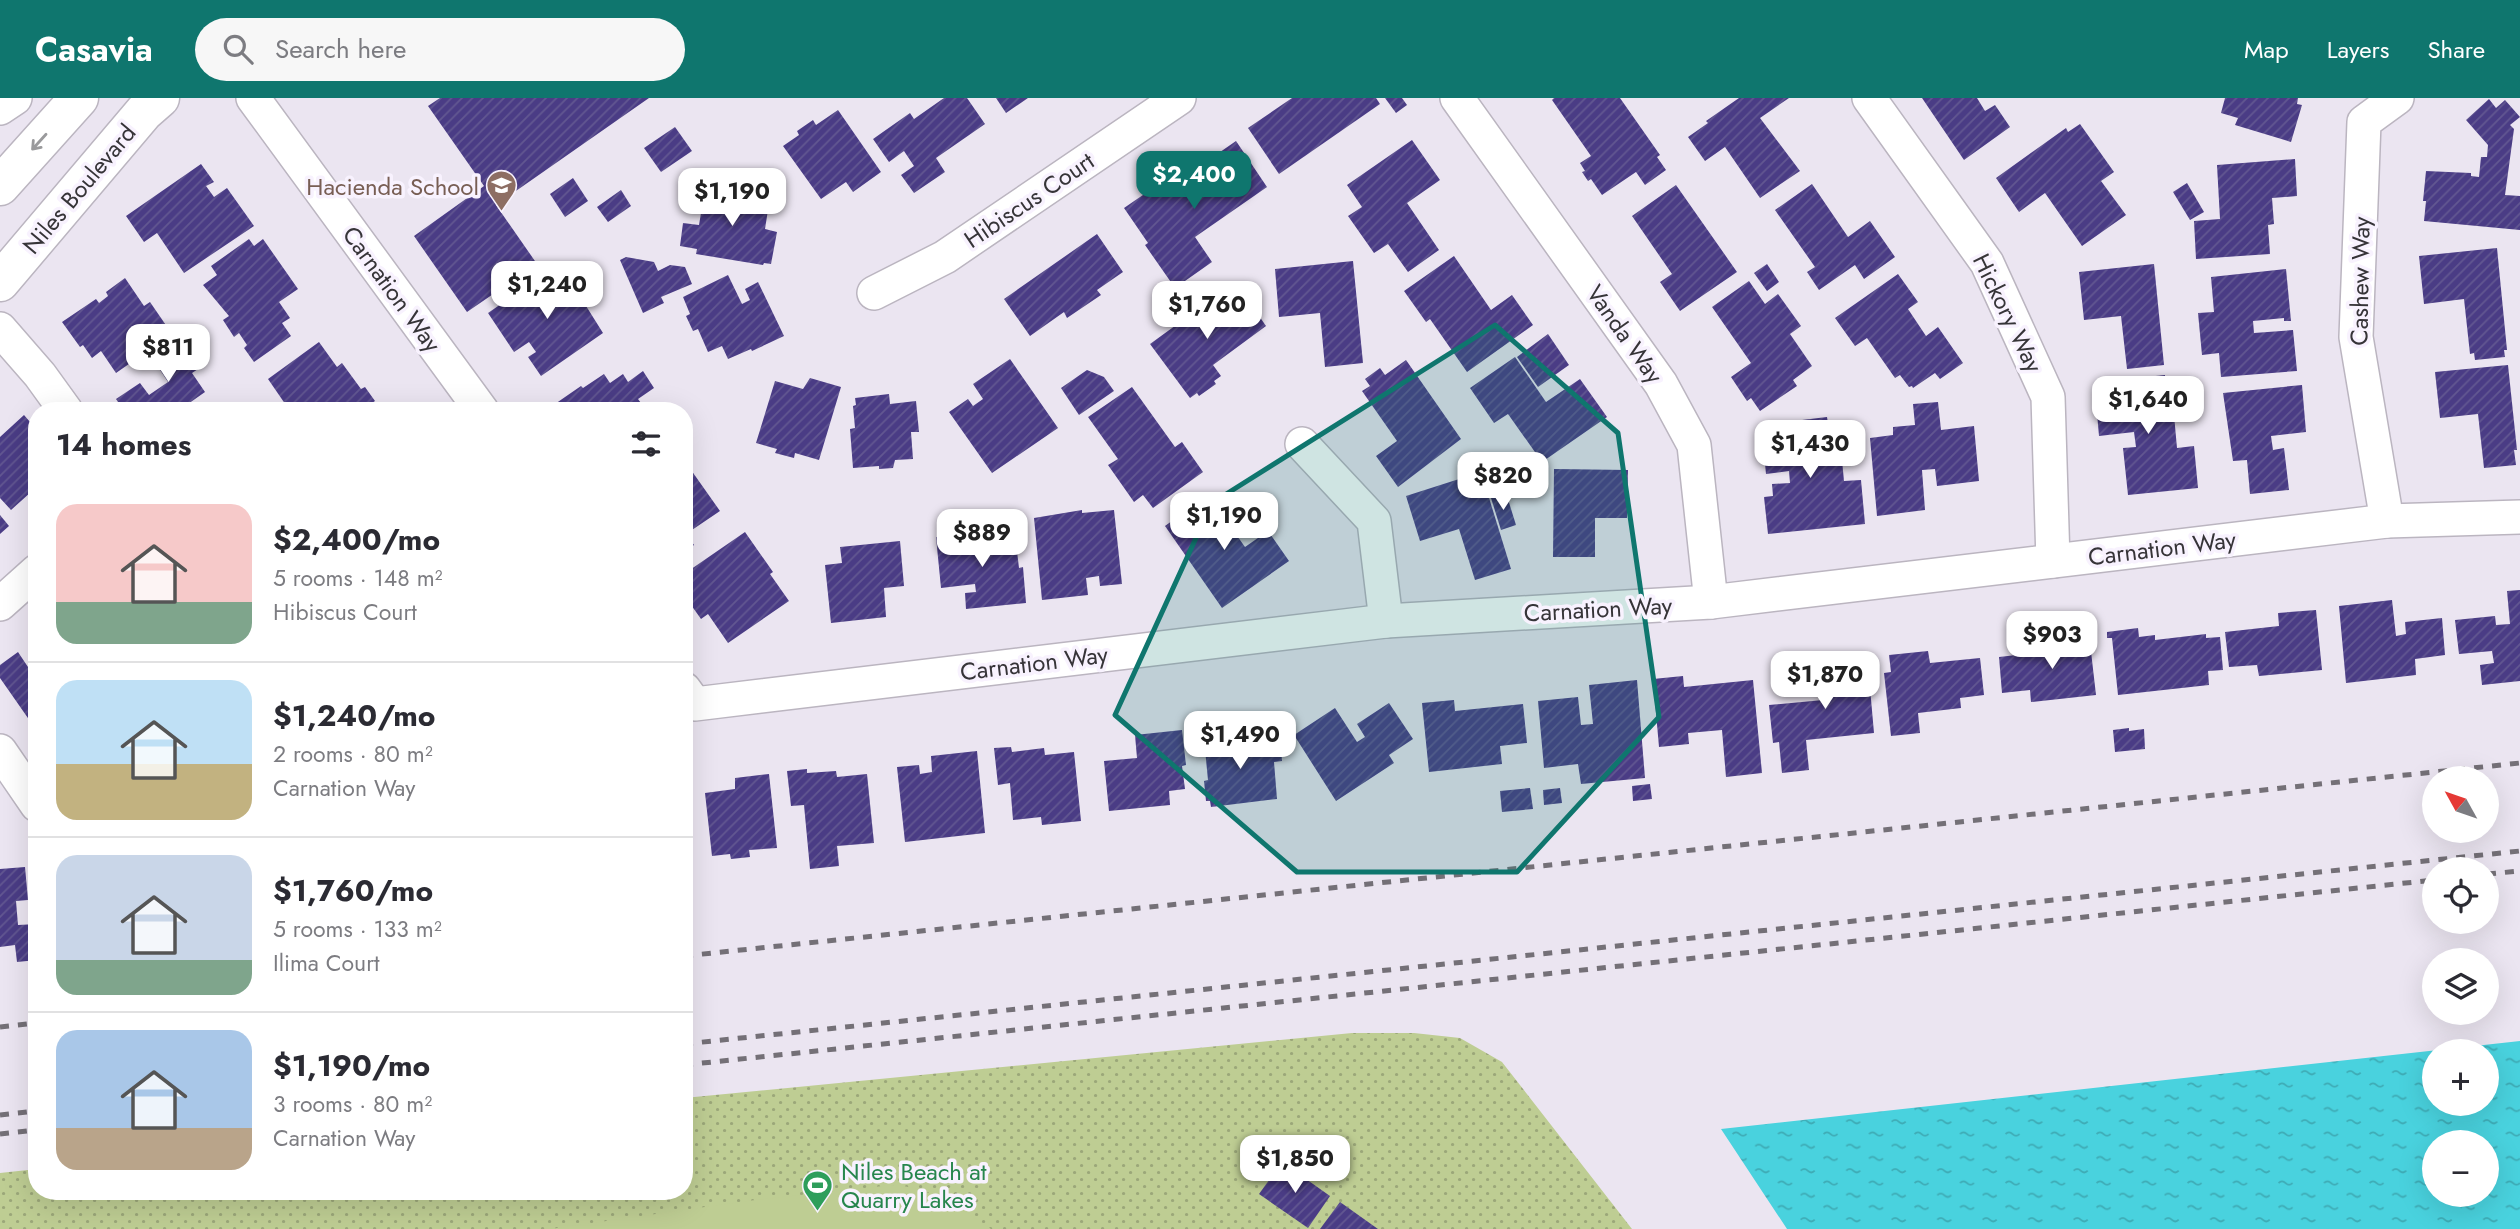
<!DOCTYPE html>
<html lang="en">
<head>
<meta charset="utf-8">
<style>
	:root { --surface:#fff; --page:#f7f7f7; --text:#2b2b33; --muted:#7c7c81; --line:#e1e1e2; --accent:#0f766e }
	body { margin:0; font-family:Jost,sans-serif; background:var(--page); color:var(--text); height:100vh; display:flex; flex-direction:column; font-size:26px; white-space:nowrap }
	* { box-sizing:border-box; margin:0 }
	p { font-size:23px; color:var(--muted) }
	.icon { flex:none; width:38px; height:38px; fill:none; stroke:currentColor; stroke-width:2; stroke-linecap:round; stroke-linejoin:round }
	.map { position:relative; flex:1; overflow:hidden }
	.details { position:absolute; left:28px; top:304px; width:665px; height:798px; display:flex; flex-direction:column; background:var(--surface); border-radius:28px; box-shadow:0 7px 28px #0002 }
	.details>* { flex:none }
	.needle { width:46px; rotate:310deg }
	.controls { position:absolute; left:2422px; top:668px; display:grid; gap:14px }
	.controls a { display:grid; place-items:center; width:77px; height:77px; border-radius:50%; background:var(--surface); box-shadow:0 7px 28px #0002; font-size:35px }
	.price { position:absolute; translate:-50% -60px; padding:0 16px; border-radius:14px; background:#fff; color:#222; font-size:23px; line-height:46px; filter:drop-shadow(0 2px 4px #0008) }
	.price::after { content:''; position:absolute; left:50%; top:42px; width:21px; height:16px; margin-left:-10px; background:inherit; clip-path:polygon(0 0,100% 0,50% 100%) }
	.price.on { background:var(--accent); color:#fff }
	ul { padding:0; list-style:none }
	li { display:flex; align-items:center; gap:21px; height:175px; padding:0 28px }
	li+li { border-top:2px solid var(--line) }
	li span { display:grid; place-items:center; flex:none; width:196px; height:140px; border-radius:21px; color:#555 }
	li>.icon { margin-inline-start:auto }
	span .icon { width:84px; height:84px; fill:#fffc; stroke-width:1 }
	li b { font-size:30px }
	h2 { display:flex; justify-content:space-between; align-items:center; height:84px; padding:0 28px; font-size:30px }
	header { display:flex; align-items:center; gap:42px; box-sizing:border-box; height:98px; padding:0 35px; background:var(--accent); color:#fff }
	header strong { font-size:33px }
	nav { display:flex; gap:38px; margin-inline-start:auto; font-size:24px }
	.search { width:490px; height:63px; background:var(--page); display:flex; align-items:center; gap:18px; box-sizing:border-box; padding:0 24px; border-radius:38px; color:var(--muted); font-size:26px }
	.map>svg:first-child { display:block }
</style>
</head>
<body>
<header>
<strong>Casavia</strong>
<div class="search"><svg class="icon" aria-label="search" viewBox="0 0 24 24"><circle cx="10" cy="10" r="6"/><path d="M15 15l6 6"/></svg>Search here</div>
<nav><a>Map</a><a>Layers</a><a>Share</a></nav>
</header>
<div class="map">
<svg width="2520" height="1131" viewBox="0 0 2520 1131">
	<defs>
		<pattern id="park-dots" width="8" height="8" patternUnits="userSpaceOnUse" patternTransform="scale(1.75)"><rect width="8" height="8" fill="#becd93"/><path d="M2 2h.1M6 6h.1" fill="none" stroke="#9ba779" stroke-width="1.8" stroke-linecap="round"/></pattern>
		<pattern id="water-ripples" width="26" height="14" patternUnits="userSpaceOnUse" patternTransform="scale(1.75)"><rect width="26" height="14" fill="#49d2de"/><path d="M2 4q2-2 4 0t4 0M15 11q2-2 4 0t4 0" fill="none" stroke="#3eabb5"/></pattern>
		<pattern id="building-hatch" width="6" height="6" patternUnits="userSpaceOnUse" patternTransform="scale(1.75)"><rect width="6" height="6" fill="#4a3c85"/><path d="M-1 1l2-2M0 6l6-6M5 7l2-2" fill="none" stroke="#625791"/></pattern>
	</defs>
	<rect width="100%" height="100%" fill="#ebe5f1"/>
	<polygon fill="url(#park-dots)" points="1352,935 1414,935 1460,940 1502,964 1632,1131 0,1131 0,1075 37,1071 37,1094 684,1094 684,1000"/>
	<path fill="#becd93" d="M892 1087C930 1089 960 1110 991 1131H550L747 1103Z"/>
	<path fill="url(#water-ripples)" fill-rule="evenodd" d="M2520 943V1131H1787L1721 1031ZM2434 954H2487V1006H2434ZM2434 1045H2487V1097H2434Z"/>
	<g fill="url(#building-hatch)">
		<polygon points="440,0 649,0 496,107 537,166 467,214 414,138 484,88 428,8"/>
		<polygon points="944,0 967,0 985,26 936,60 945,74 914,95 901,77 914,68 904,53 889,64 873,41 910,15 914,21"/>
		<polygon points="996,0 1028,0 1006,15"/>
		<polygon points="1292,0 1376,0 1380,6 1279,76 1248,30"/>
		<polygon points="1385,0 1402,0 1407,7 1396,15"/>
		<polygon points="1554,0 1620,0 1660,57 1657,59 1666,72 1645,87 1636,74 1602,97 1591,81 1588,83 1582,74 1585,73 1580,65 1591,58 1552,2"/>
		<polygon points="1739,0 1789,0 1760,20 1800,73 1760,100 1725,49 1705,63 1688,39 1708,25 1706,23"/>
		<polygon points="1922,0 1977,0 1985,13 1995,7 2010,29 1964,62"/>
		<polygon points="2225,0 2298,0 2297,6 2302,7 2291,44 2235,27 2238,20 2221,15"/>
		<polygon points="2489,1 2496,10 2505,2 2520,19 2510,27 2514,31 2505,97 2520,98 2520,132 2424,123 2426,103 2423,103 2426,73 2471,75 2471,78 2479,79 2481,59 2487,59 2488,47 2466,22"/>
		<polygon points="838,12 881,74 853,94 846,84 821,101 783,48 799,37 797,33 813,22 816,27"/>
		<polygon points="2080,26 2114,74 2101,83 2126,117 2082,148 2045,95 2019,114 1996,80 2066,30 2068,34"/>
		<polygon points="675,29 692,53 661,74 644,50"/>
		<polygon points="1412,42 1440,82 1407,105 1439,152 1408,174 1388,146 1374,155 1348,118 1362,109 1347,87"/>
		<polygon points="1236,43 1267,89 1195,139 1212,164 1175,190 1145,147 1148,145 1124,110 1156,88 1161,95"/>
		<polygon points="2295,61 2297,98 2272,100 2274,126 2268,127 2270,156 2196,161 2194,123 2220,121 2217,67"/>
		<polygon points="201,66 214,84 206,88 214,99 227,90 254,128 184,175 157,135 144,144 126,118"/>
		<polygon points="573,80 588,103 565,119 550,96"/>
		<polygon points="2187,85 2204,114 2190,122 2173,94"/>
		<polygon points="1812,86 1848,139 1870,123 1895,159 1864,181 1855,167 1819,192 1807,174 1815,169 1775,112"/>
		<polygon points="1676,87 1737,174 1680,213 1660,184 1672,176 1632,118"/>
		<polygon points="705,91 723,94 724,91 770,99 765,131 777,134 771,166 764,165 763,167 696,156 697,151 680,148 683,125 699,127"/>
		<polygon points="621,92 631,108 608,124 597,109"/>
		<polygon points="1097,136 1123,174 1097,192 1101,197 1067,220 1064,214 1030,238 1004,201"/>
		<polygon points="249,141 254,148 263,141 298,191 279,204 290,220 282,225 291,238 254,264 244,250 247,247 239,235 234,239 223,222 229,218 203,187 217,177 211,168"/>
		<polygon points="2497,150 2507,252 2504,252 2505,259 2475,262 2474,255 2470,256 2464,201 2424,206 2419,158"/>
		<polygon points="1454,158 1491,212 1512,197 1533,227 1467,274 1430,221 1426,224 1404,193"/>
		<polygon points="626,159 654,164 658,173 670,167 685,169 692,186 661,199 664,205 643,215 620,162"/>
		<polygon points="1353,163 1363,265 1325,269 1320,215 1279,219 1275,171"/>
		<polygon points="1767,166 1779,184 1767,193 1754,175"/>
		<polygon points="2154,166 2164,267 2127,271 2121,218 2084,222 2079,174"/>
		<polygon points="556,168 569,186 571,184 603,235 541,278 528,259 536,254 529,244 514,254 488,215"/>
		<polygon points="2286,171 2291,223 2284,223 2284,220 2253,223 2254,235 2293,232 2297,273 2221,279 2219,255 2202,257 2198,215 2214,214 2211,179"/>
		<polygon points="1898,176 1918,204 1908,211 1926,238 1938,229 1963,265 1940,281 1935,275 1913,290 1912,288 1909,289 1900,277 1895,280 1867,240 1855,248 1835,220"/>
		<polygon points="728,177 742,206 750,202 745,191 758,184 784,238 752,253 751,251 728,261 722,248 708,254 698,231 693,233 686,218 690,216 683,199"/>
		<polygon points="125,180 144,208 150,204 172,236 116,275 101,253 92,260 83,247 80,249 62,224 96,201 99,205 108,198 106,194"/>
		<polygon points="1749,183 1765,206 1778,196 1801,228 1790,236 1812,268 1793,282 1797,288 1760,313 1751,300 1747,303 1731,279 1751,265 1712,209"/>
		<polygon points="1241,192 1266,228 1213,267 1221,278 1214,283 1216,286 1199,298 1197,295 1190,300 1150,246 1212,201 1214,205 1217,202 1220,207"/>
		<polygon points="1548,236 1569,267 1538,289 1517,259"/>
		<polygon points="182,241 201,269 192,275 205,294 178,313 124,313 116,301 140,285 149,297 168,284 153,261"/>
		<polygon points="319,244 337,269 342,265 361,291 365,289 375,303 360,313 341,313 339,311 336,313 290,313 268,281"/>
		<polygon points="1515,259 1546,304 1580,281 1607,319 1542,364 1508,316 1494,325 1470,290"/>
		<polygon points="1010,261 1058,330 992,375 949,314 968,301 973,308 983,301 973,286"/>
		<polygon points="1406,262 1461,341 1398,389 1376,358 1397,343 1362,293 1370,288 1365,281 1380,270 1385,277"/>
		<polygon points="2508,267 2517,352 2514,352 2516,367 2484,370 2478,316 2440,320 2435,274"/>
		<polygon points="1087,272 1104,279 1114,293 1079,317 1061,290"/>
		<polygon points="643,273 654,290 638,301 647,313 556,313 552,308 581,288 583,290 604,276 610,285 623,276 628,284"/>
		<polygon points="2165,277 2165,284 2171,284 2177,350 2194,348 2198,390 2128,397 2123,350 2136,349 2134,334 2099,338 2095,292 2137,287 2137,280"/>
		<polygon points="810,280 841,289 819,362 795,355 794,360 775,355 777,351 756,345 775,283 803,291"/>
		<polygon points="2302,287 2306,334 2271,338 2273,352 2284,350 2289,392 2250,396 2247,362 2233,363 2223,295"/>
		<polygon points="1132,289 1175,349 1182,344 1203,374 1153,410 1143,397 1134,404 1108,367 1118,361 1088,319"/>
		<polygon points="889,296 890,306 916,303 919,334 911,334 913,361 895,362 893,370 879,371 879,368 853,370 850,331 855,330 853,308 856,307 855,300"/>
		<polygon points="1938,304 1941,332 1974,328 1979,383 1937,388 1935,371 1922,372 1925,412 1877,418 1870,340 1893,337 1893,329 1915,327 1913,306"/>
		<polygon points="24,317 37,332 37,400 31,394 11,412 0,400 0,339"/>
		<polygon points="1827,319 1829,332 1839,331 1844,383 1861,382 1865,426 1768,436 1764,399 1773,398 1772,386 1790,385 1789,373 1766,376 1762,335 1785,333 1785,328 1802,326 1802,322"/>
		<polygon points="684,362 720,413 686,436 694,447 684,453"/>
		<polygon points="1554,371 1628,372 1627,420 1595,420 1595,459 1553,459"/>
		<polygon points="1481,374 1511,471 1475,482 1459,431 1420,443 1406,398"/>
		<polygon points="1506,395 1516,427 1501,432 1491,400"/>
		<polygon points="1208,397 1245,449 1268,433 1289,463 1222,510 1165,428"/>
		<polygon points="1082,412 1082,415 1114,412 1122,486 1100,488 1099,478 1086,480 1088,497 1042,502 1034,420"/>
		<polygon points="0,417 9,428 0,436"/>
		<polygon points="997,433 999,447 1016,445 1019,470 1023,469 1026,505 966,511 965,495 976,494 975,486 941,490 936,439"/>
		<polygon points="745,434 773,474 770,476 789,503 728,545 708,516 701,521 684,497 684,476"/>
		<polygon points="900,443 904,488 884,490 886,519 831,525 825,467 842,465 840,449"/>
		<polygon points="2520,492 2520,583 2482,587 2480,567 2494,565 2492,553 2459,556 2455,522 2495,518 2496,527 2510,526 2507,493"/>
		<polygon points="2392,502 2396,538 2406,536 2405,524 2442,520 2445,557 2415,561 2416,577 2346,585 2339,508"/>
		<polygon points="2316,512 2322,572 2259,578 2257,567 2229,569 2225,534 2279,528 2278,515"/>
		<polygon points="2138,530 2139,539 2155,537 2155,542 2206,536 2206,540 2220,539 2223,572 2208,573 2209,587 2118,597 2112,540 2107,540 2107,534"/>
		<polygon points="2089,536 2096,597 2031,604 2030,592 2002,595 1999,559 2053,553 2052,540"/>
		<polygon points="1928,553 1930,565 1980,560 1984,597 1960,600 1961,610 1918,615 1920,635 1891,638 1884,575 1891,574 1889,557"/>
		<polygon points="18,554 28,569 37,563 37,633 0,580 0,567"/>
		<polygon points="1867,556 1874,635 1806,642 1809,672 1782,675 1779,644 1773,645 1769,607 1823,602 1818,561"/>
		<polygon points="1683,578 1684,589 1753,582 1762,675 1726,679 1722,632 1688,635 1689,646 1659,649 1653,581"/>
		<polygon points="1637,582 1645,680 1581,686 1578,666 1544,670 1538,603 1578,599 1581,627 1593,626 1589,587"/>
		<polygon points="1454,602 1455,613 1523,606 1527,645 1500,648 1502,666 1429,674 1422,605"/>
		<polygon points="1389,605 1413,641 1389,657 1394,665 1336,703 1294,637 1335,610 1357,644 1365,639 1357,626"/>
		<polygon points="2129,630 2129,633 2144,631 2145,651 2115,654 2113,632"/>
		<polygon points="1182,632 1186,667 1182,668 1185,691 1169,693 1170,707 1109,713 1104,663 1137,660 1135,637"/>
		<polygon points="1241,637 1241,644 1271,641 1272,650 1281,649 1282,663 1274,664 1277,701 1211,709 1210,703 1206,703 1204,683 1208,682 1204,641"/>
		<polygon points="1011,649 1012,654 1044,650 1045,657 1074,654 1081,723 1042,727 1041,719 1013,722 1010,685 998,687 994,650"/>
		<polygon points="977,653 985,735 905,744 897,669 919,667 920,676 932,674 931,658"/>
		<polygon points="807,671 807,675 836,673 837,679 867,676 874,745 837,748 839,768 810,771 804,707 791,708 787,673"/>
		<polygon points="769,676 777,750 749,752 750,759 731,761 730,756 712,758 705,695 735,691 735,680"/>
		<polygon points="1650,686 1652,701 1633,703 1632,688"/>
		<polygon points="1530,690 1533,711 1502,714 1500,693"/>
		<polygon points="1560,690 1562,705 1544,707 1543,692"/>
		<polygon points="25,769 28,802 16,803 18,827 37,826 37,862 17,864 15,847 0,849 0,771"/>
		<polygon points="1282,1064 1330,1098 1308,1130 1259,1096"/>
		<polygon points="1340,1104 1378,1131 1320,1131"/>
	</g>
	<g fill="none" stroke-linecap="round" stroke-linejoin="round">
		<defs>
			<g id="minor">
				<polyline points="253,0 482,313"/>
				<polyline points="1457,0 1661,286 1694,347 1711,504"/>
				<polyline points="1869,0 1987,165 2048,299 2053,463"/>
				<polyline points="0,10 15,0"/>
				<polyline points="874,195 945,159 1179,0"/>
				<polyline points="0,231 40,277 66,313"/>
				<polyline points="1302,346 1374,423 1386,523"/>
				<polyline points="2387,423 2356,239 2364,24 2397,0"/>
				<polyline points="0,506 37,473"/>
				<polyline points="684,591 695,606 1386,523 1711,504 2387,423 2520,419"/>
				<polyline points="0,653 37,707"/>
			</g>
			<g id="secondary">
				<polyline points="0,88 79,0"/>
				<polyline points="0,184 144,14 160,0"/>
			</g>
		</defs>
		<use href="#minor" stroke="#bbb5c0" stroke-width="36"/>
		<use href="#secondary" stroke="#bbb5c0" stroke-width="41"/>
		<use href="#minor" stroke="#fff" stroke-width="33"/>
		<use href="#secondary" stroke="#fff" stroke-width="38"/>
		<g stroke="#747077" stroke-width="5" stroke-dasharray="9 9" stroke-linecap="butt">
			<polyline points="2487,776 2520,773"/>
			<polyline points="684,858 2520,665"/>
			<polyline points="0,929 37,925"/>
			<polyline points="684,946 2520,753"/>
			<polyline points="684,967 2434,782"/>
			<polyline points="0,1017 37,1013"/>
			<polyline points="0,1036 37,1032"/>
		</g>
	</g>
	<defs><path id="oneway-shaft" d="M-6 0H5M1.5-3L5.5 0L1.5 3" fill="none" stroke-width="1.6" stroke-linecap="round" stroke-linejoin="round" transform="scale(1.75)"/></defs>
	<use stroke="#9a9a9c" href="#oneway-shaft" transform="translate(39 44) rotate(132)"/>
	<path fill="#0f766e" fill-opacity="0.2" stroke="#0f766e" stroke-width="5" stroke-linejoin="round" d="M1495 227 1618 335 1659 619 1517 774H1297L1115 617 1212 405Z"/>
	<defs>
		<symbol id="school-pin" viewBox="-11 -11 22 30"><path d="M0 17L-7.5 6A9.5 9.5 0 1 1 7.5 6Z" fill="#8d6e63" stroke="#f8f2fe"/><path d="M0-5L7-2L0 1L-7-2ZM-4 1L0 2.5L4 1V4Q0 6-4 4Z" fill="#fff"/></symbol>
		<symbol id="stadium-pin" viewBox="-11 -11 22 30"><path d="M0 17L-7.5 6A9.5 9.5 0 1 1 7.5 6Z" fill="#2e9e5b" stroke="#f8f2fe"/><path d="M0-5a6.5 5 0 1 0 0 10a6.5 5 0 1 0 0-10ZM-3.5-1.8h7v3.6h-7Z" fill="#fff"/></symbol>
	</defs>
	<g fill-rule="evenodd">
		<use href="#school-pin" x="484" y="70" width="35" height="47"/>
		<use href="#stadium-pin" x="800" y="1070" width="35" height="47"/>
	</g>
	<g text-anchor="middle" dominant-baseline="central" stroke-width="7" stroke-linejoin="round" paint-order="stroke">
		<g font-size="24" fill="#785e54" stroke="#f8f2fe" text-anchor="end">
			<text x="479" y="88">Hacienda School</text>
		</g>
		<g font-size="24" fill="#363438" stroke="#f8f2fe">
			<text transform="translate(79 91) rotate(-50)">Niles Boulevard</text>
			<text transform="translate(1029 102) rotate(-34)">Hibiscus Court</text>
			<text transform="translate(2360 183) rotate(-89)">Cashew Way</text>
			<text transform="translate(392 191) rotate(54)">Carnation Way</text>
			<text transform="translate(2008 215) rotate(64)">Hickory Way</text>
			<text transform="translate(1625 236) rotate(55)">Vanda Way</text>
			<text transform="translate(2162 450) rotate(-7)">Carnation Way</text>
			<text transform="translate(1598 511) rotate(-3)">Carnation Way</text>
			<text transform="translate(1034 565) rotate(-7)">Carnation Way</text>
		</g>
		<g font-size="24" fill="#27864d" stroke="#f8f2fe" text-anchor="start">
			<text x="841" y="1073">Niles Beach at<tspan x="841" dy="28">Quarry Lakes</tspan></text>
		</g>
	</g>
</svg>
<div class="controls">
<a><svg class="needle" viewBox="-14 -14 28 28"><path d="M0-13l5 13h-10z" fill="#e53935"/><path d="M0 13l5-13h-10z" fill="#7c7c81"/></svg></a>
<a><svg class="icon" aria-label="locate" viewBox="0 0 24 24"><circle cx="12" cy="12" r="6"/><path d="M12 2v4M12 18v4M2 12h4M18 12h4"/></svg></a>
<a><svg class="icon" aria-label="layers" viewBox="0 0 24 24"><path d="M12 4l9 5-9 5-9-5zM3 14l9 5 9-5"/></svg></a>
<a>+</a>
<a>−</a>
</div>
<b class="price on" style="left:1194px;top:113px">$2,400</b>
<b class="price" style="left:732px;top:130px">$1,190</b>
<b class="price" style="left:547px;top:223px">$1,240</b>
<b class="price" style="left:1207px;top:243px">$1,760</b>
<b class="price" style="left:168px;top:286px">$811</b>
<b class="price" style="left:2148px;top:338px">$1,640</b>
<b class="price" style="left:1810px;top:382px">$1,430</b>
<b class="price" style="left:1503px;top:414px">$820</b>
<b class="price" style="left:1224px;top:454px">$1,190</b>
<b class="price" style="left:982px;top:471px">$889</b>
<b class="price" style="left:2052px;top:573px">$903</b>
<b class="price" style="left:1825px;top:613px">$1,870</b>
<b class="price" style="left:1240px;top:673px">$1,490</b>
<b class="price" style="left:1295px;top:1097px">$1,850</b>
<section class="details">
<h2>14 homes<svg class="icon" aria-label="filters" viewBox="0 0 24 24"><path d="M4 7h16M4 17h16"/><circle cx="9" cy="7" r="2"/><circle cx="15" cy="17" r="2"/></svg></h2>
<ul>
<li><span style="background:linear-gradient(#f6c9c9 70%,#7fa58c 0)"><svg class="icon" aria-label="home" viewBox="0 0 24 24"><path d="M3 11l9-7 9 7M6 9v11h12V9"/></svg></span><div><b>$2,400/mo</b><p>5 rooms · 148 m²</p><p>Hibiscus Court</p></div></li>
<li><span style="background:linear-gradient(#bfe0f5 60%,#c2b280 0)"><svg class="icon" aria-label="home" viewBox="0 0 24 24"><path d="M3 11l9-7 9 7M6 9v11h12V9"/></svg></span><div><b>$1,240/mo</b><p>2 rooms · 80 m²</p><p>Carnation Way</p></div></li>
<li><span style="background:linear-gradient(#c9d6e8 75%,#7fa58c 0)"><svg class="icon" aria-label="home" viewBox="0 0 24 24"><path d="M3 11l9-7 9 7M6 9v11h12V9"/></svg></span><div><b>$1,760/mo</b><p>5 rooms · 133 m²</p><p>Ilima Court</p></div></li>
<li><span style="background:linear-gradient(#a9c7e8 70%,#b9a48a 0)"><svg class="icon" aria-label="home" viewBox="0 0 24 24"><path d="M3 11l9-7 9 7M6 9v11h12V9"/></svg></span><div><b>$1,190/mo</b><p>3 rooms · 80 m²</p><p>Carnation Way</p></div></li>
</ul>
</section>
</div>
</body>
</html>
